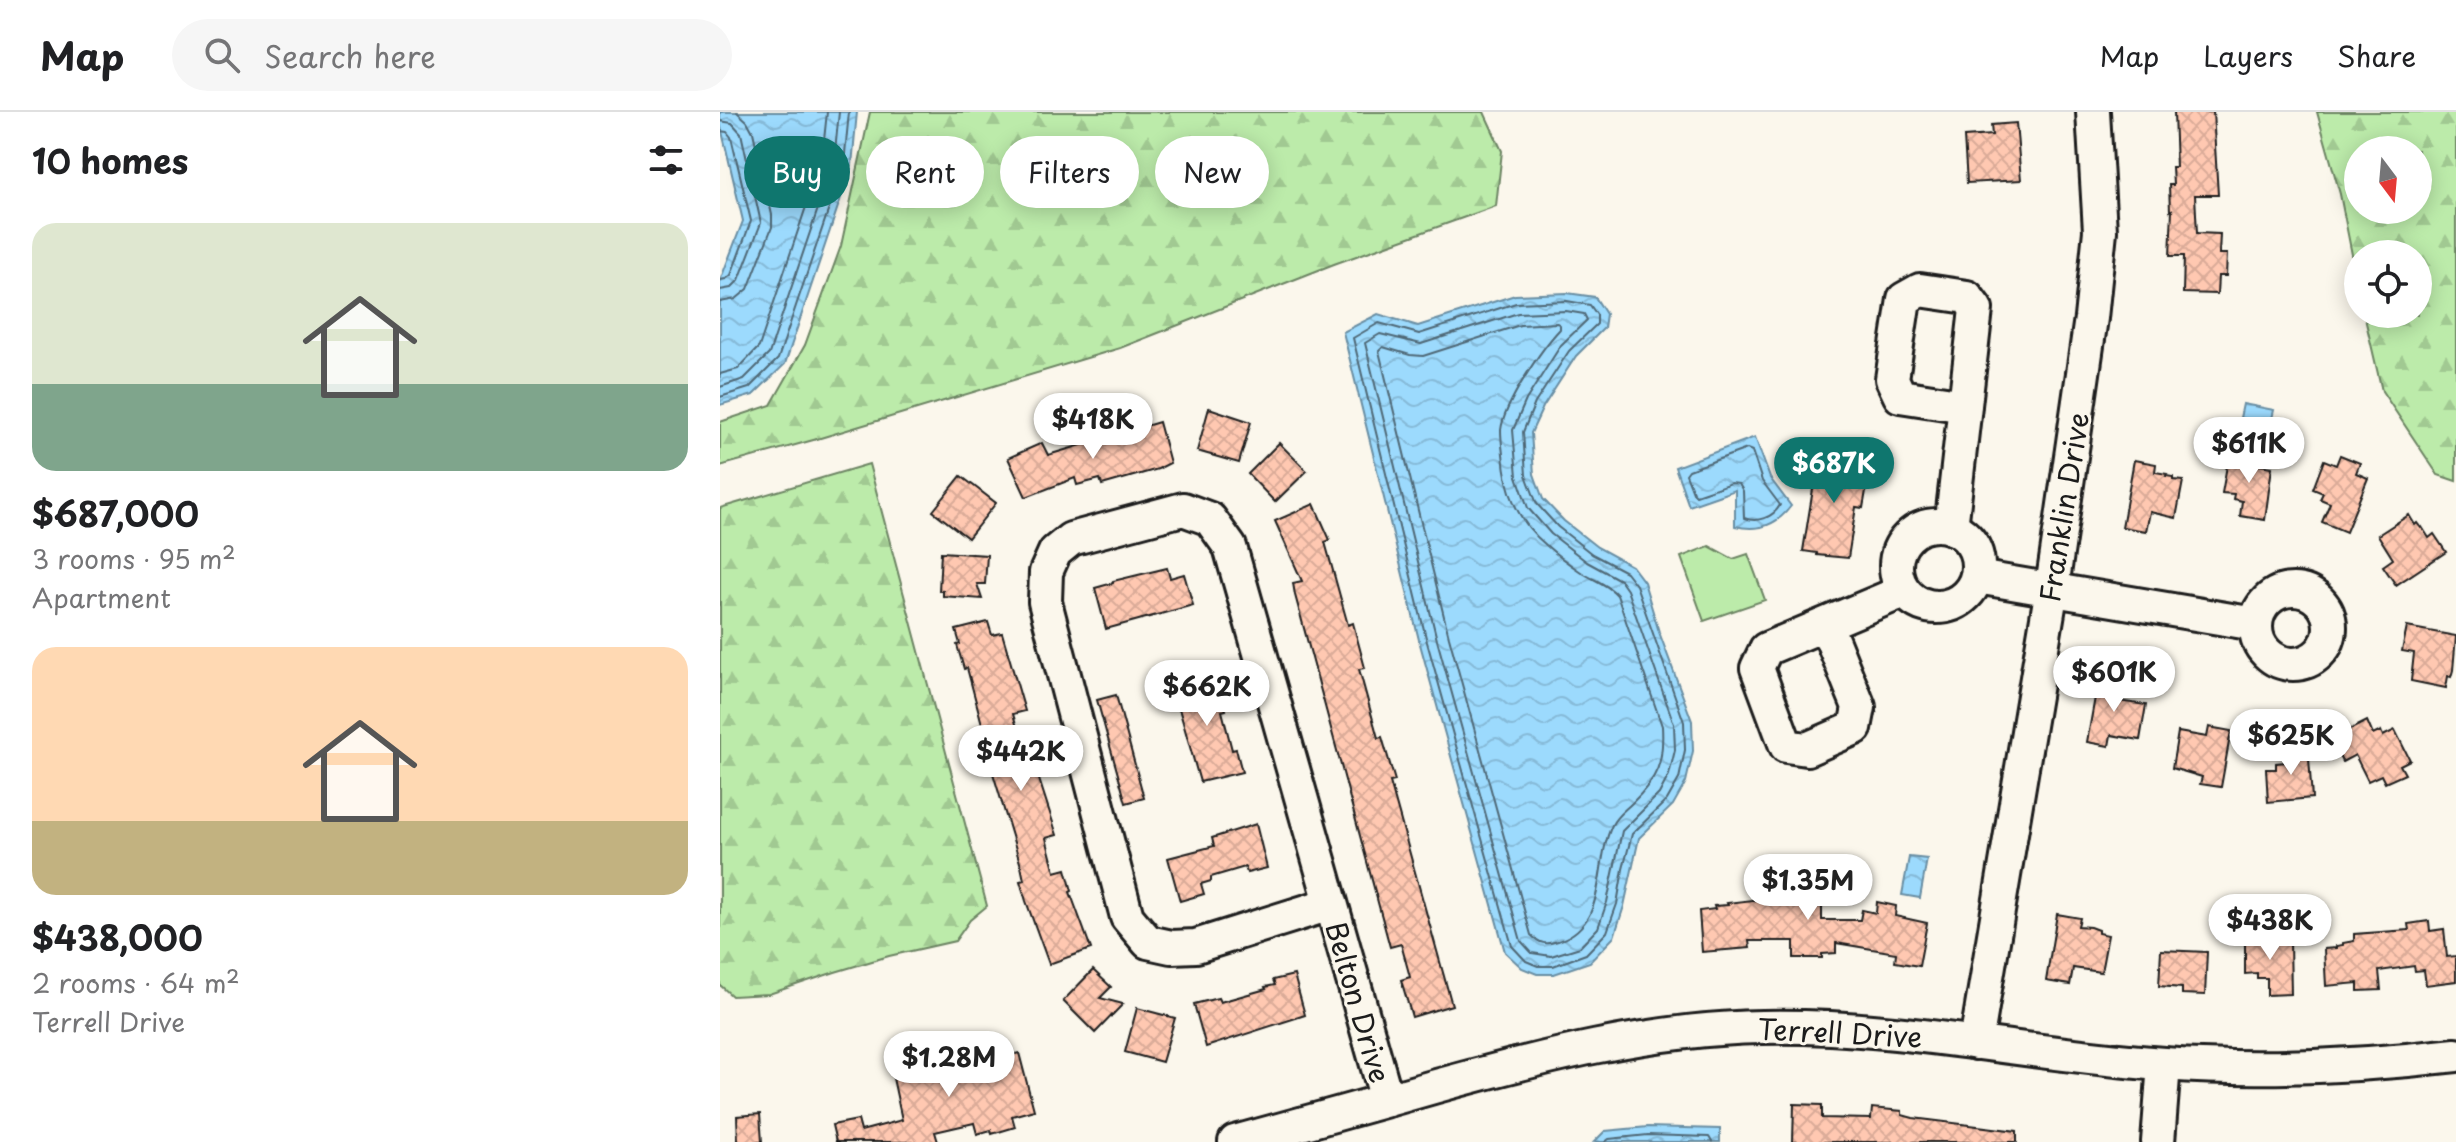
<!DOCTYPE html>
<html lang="en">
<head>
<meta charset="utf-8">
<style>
	:root { --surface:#fff; --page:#f6f6f6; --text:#202124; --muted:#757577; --line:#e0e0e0; --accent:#0f766e }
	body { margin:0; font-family:"Playpen Sans",sans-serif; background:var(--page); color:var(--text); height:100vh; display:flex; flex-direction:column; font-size:30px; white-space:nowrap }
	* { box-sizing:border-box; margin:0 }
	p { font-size:26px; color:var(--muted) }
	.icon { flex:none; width:44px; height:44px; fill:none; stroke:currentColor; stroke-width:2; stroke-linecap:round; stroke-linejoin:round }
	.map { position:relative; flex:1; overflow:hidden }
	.sheet { display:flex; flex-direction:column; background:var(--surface); width:720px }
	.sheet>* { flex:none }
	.banner { position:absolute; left:24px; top:24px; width:760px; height:72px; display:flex; gap:16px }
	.needle { width:52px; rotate:164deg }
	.tools { position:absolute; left:1624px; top:24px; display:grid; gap:16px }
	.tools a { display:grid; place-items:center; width:88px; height:88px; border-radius:50%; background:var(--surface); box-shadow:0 4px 20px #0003; font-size:40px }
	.price { position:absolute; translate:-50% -68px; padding:0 18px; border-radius:28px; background:#fff; color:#222; font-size:26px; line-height:52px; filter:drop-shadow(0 2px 4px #0008) }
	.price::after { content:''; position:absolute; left:50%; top:48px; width:24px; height:18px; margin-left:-12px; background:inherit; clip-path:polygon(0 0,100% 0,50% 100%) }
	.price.active { background:var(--accent); color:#fff }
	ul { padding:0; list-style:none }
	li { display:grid; align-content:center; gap:16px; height:424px; padding:0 32px }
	li span { display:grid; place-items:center; height:248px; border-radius:24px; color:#555 }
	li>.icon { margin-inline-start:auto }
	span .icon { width:144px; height:144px; fill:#fffc; stroke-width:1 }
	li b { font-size:34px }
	h2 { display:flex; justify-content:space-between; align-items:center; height:96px; padding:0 32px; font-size:34px }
	.tag { padding:0 28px; border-radius:36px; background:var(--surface); box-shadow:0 4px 20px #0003; font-size:28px; line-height:72px }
	.tag.active { background:var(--accent); color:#fff }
	header { display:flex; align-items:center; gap:48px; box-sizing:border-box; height:112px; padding:0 40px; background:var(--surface); border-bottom:2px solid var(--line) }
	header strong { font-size:38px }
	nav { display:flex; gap:44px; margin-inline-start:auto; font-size:28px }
	.search { width:560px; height:72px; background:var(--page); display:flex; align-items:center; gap:20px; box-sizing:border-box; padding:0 28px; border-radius:44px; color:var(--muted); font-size:30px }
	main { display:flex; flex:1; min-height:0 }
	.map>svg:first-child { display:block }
</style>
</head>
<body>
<header>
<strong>Map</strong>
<div class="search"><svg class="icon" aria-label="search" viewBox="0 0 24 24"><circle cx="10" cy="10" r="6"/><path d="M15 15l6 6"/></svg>Search here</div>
<nav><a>Map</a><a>Layers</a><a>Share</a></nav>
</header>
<main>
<section class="sheet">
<h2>10 homes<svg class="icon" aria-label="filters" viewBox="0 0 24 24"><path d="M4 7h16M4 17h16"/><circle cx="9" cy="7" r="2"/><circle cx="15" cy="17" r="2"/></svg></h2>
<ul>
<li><span style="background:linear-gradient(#dfe7d0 65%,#7fa58c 0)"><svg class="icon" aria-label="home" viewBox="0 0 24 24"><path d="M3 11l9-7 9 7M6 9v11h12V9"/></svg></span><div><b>$687,000</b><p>3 rooms · 95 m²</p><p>Apartment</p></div></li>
<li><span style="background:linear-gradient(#ffd9b3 70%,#c2b280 0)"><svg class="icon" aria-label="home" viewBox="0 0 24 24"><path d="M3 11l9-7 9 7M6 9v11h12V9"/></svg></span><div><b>$438,000</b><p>2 rooms · 64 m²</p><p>Terrell Drive</p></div></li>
</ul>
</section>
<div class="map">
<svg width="1736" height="1030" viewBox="0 0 1736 1030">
	<defs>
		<pattern id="forest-firs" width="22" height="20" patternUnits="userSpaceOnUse" patternTransform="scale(2)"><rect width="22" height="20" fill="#bcebaa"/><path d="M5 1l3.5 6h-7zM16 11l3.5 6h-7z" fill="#a1c992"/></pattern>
		<pattern id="water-waves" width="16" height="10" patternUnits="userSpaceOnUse" patternTransform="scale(2)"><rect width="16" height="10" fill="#9cdafd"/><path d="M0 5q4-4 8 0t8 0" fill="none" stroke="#86bad8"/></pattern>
		<pattern id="building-cross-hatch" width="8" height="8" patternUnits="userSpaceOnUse" patternTransform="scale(2)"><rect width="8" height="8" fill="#ffc8b1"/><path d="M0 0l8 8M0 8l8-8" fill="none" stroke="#daab98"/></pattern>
	</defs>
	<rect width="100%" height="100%" fill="#fbf7ec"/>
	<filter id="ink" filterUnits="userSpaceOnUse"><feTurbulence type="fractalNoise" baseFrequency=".0125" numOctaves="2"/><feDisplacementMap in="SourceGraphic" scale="16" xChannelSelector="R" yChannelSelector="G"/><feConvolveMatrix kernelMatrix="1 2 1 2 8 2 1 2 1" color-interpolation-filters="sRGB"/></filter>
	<g filter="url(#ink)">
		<polygon fill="#bcebaa" stroke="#6c8463" stroke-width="2" points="989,434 1013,447 1028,442 1045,488 984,509 961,445"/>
		<g fill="url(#forest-firs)" stroke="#6c8463" stroke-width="2" fill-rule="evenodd">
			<polygon points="150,0 764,0 782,39 776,94 614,152 400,236 97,327 0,354 0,310 51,293 85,233 121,134"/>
			<path d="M1597 0H1736V369L1718 363 1662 279 1644 202H1698V142H1638V173L1620 82ZM1698 38V98H1638V38Z"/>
			<polygon points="149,352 267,794 250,808 235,829 169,844 115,860 49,882 12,884 0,873 0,396"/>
		</g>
		<g fill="url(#water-waves)" stroke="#698ea3" stroke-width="2">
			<polygon points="0,0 137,0 132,53 65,252 33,283 0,293 0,169 23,109 0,11"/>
			<polygon points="847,181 875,185 886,202 884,216 856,244 823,295 811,321 814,362 823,387 844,409 877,435 912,454 924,470 939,520 972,609 973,639 966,670 953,693 919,726 904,794 894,825 870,850 834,862 817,862 802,856 785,840 700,532 623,220 658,202 698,214 795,183"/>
			<polygon points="1523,292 1554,298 1551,311 1520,306"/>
			<path d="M1035 325 1050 366 1071 394C1057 413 1039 420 1015 414V378L969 394 955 355Z"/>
			<polygon points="1189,745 1207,747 1200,786 1182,783"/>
			<polygon points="928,1015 1000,1017 1000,1030 874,1030 885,1019"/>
		</g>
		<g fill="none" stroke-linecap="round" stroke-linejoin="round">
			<g stroke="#4f6876" stroke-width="2">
				<polyline points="0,9 12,11 21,21 41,111 19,168 11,176 0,178"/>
				<polyline points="0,19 7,20 11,25 31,109 11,163 6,167 0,168"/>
				<polygon points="847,189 870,193 877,203 877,212 849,239 815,291 803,320 806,363 817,392 838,415 872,442 906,460 916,473 964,610 965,638 959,667 947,688 912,722 903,757 897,792 887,820 866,842 833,854 818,854 806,849 792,834 707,530 633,226 659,211 699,222 796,191"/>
				<polyline points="0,190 16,187 28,177 52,115 52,103 33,20 27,9 17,0"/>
				<polygon points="846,199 864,202 867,208 841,233 806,288 793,318 797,364 808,396 831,422 867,450 900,468 907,478 954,612 955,638 949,663 939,682 902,719 887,790 878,816 860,835 831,844 812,841 801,829 717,528 645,231 660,222 701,232 798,201"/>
				<path d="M837 211 840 213V217C822 236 784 292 781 318 781 326 782 334 783 342 786 380 797 409 827 434 837 443 849 452 861 460 873 468 888 472 897 483L942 614C944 650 938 666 912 691 905 698 896 704 892 713 873 754 889 812 838 829 826 833 820 832 811 823L729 525 659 239 663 235 690 243 703 244 800 213Z"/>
				<polyline points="0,262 18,257 39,235 102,47 107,0"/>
				<polyline points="0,275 24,267 49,242 114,49 119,0"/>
				<polyline points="0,285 29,276 58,247 124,52 129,0"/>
				<path d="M1027 337 1032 339 1042 369 1060 393C1053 406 1037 411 1024 406L1023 379 1019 372 1011 371 976 383 973 380 966 362 969 358Z"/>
				<polyline points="885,1030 889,1027 928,1023 989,1025 992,1030"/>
			</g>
		</g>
		<g fill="url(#building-cross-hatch)" stroke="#1c1c1c" stroke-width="2">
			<polygon points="1454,0 1493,0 1498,83 1475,83 1477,121 1500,122 1499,142 1507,142 1506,164 1498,164 1497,182 1463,181 1464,144 1450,144 1452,98 1450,99 1449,73 1453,73 1452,55 1456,55"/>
			<polygon points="1296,11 1301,68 1247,71 1244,25 1272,23 1271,13"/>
			<polygon points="489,296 531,310 519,351 477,339"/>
			<polygon points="439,310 450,351 438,357 382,373 380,367 357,373 355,366 306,385 288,346 322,331 328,343"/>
			<polygon points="559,331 587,359 555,390 528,362"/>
			<polygon points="1099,340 1144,347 1140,372 1147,373 1143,396 1136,395 1128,446 1097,443 1097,441 1083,439"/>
			<polygon points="1520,340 1540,343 1539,353 1552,355 1545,408 1520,404 1522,389 1513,387 1514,382 1502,381 1508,348 1519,350"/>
			<polygon points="1620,343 1640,351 1636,361 1648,366 1626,420 1602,410 1610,391 1600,387 1603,381 1593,377 1604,348 1616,353"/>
			<polygon points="1414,348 1436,352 1435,360 1447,362 1446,364 1453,365 1453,368 1463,369 1456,406 1430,400 1426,419 1402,415"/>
			<polygon points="241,364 276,391 248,426 213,399"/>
			<polygon points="594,392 610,428 605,430 628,513 633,511 645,556 639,557 658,626 662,625 675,669 670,670 732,893 692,905 681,868 690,865 681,832 670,835 575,483 573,471 582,469 555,409"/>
			<polygon points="1689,403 1695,413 1697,411 1701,416 1702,415 1709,426 1714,422 1726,440 1676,473 1663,454 1673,447 1658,423"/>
			<polygon points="221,440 267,443 265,472 257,472 262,487 223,484 223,479 219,479"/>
			<polygon points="447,456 450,466 464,462 473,493 386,517 375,476 393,471 393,469"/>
			<polygon points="268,510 272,523 282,521 305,599 293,602 304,639 313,637 320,661 317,661 337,723 326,726 335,760 346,757 352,779 350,780 371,837 329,852 306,789 300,769 304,768 301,754 263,628 266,627 247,556 244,557 237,533 240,532 236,518"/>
			<polygon points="1687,515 1736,524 1733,558 1731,565 1728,564 1726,576 1691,569 1694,541 1682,539"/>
			<polygon points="493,562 497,577 500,576 506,598 502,599 512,638 516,637 522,660 480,670 452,572"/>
			<polygon points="1379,563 1402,568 1398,589 1426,593 1420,628 1391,623 1389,634 1367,630"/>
			<polygon points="396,583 424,686 406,691 377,588"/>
			<polygon points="1647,609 1653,623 1661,619 1663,624 1675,618 1690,648 1680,653 1685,662 1665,671 1661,663 1648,669 1635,643 1622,650 1611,627"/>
			<polygon points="1489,615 1511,619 1501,675 1480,672 1482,665 1452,656 1458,620 1487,625"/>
			<polygon points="1588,633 1592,686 1548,690 1546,657 1556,657 1556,651 1566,650 1565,635"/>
			<polygon points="536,712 547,756 527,761 525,755 491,765 491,769 481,772 484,782 460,789 448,746 494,734 492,726"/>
			<polygon points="1049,755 1092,755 1092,765 1100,766 1100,771 1102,771 1102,808 1140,808 1142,798 1156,801 1157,790 1176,794 1175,804 1207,811 1199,854 1175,850 1176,841 1116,831 1116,841 1102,842 1102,846 1074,846 1074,829 1029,829 1030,836 982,840 979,799 995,797 994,794 1008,793 1007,791 1049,786"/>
			<polygon points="1337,802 1360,806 1358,814 1370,815 1378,818 1378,821 1388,823 1381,860 1353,856 1350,873 1326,869"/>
			<polygon points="1709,809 1710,819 1724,817 1727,845 1736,844 1736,869 1706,873 1704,858 1695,859 1694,854 1659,859 1661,878 1638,879 1638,871 1606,874 1604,837 1616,836 1616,834 1623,833 1623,831 1634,829 1634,822 1689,818 1688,812"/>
			<polygon points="1536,819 1556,819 1556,829 1570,829 1571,882 1547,883 1547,866 1537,866 1537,861 1525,862 1525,830 1536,829"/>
			<polygon points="1441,838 1487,840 1485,883 1462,882 1462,876 1439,874"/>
			<polygon points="373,858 391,875 380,886 403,892 375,921 343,889"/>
			<polygon points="574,863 585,903 486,935 474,892 498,886 500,890 546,877 545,875 555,873 553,868"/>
			<polygon points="417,896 455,906 442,950 405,940"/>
			<polygon points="215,929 223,961 268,949 267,945 288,940 288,944 299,941 314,998 292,1004 295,1015 272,1022 271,1018 257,1022 254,1011 215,1020 218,1030 116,1030 112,1013 138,1008 141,1019 182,1008 173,966 181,964 178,955 192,951 188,936"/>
			<polygon points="1074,992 1102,993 1102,1006 1151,1007 1152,996 1182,999 1182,1003 1193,1006 1297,1019 1297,1030 1073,1030"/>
			<polygon points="40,1002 42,1030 18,1030 17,1004"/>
		</g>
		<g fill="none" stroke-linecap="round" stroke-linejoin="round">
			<defs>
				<g id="minor">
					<circle cx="1217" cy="454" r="41"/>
					<polyline points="1231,416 1256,197 1247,185 1200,178 1184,187 1172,267 1180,284 1245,294"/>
					<polyline points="1257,465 1535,512"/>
					<circle cx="1573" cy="515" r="37"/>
					<polyline points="1106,513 1139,595 1135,616 1087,637 1066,634 1037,556 1046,537 1184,479"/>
					<polyline points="610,792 476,834 451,835 428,830 407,805 325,490 326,460 335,440 351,427 463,397 490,407 510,435 667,988"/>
					<polyline points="1256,931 1332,476 1371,206 1380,119 1373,0"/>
					<path d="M515 1030C581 1012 647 994 713 975 822 945 929 917 1042 915 1178 912 1310 943 1444 952 1541 959 1640 954 1736 943"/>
					<polyline points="1438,1030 1444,952"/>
				</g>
			</defs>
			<use href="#minor" stroke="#1c1c1c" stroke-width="38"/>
			<use href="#minor" stroke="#fbf7ec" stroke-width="32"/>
		</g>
	</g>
	<g text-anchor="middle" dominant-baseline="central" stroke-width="6" stroke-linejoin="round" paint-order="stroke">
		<g font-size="28" fill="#1c1c1c" stroke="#fbf7ec">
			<text transform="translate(1343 395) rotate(-81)">Franklin Drive</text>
			<text transform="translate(639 890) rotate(74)">Belton Drive</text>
			<text transform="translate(1120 920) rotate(3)">Terrell Drive</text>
		</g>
	</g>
</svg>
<div class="tools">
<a><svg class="needle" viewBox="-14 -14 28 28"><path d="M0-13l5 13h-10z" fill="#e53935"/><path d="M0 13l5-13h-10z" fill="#757577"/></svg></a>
<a><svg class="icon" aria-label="locate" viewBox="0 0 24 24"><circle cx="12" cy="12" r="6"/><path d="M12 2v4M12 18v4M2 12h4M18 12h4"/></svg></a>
</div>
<b class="price" style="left:373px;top:349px">$418K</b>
<b class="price" style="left:1529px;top:373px">$611K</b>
<b class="price active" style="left:1114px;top:393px">$687K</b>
<b class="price" style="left:1394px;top:602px">$601K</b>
<b class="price" style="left:487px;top:616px">$662K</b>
<b class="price" style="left:1571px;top:665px">$625K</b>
<b class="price" style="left:301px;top:681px">$442K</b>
<b class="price" style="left:1088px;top:810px">$1.35M</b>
<b class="price" style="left:1550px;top:850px">$438K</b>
<b class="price" style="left:229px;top:987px">$1.28M</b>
<div class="banner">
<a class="tag active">Buy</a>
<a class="tag">Rent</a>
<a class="tag">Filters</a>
<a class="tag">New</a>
</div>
</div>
</main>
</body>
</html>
